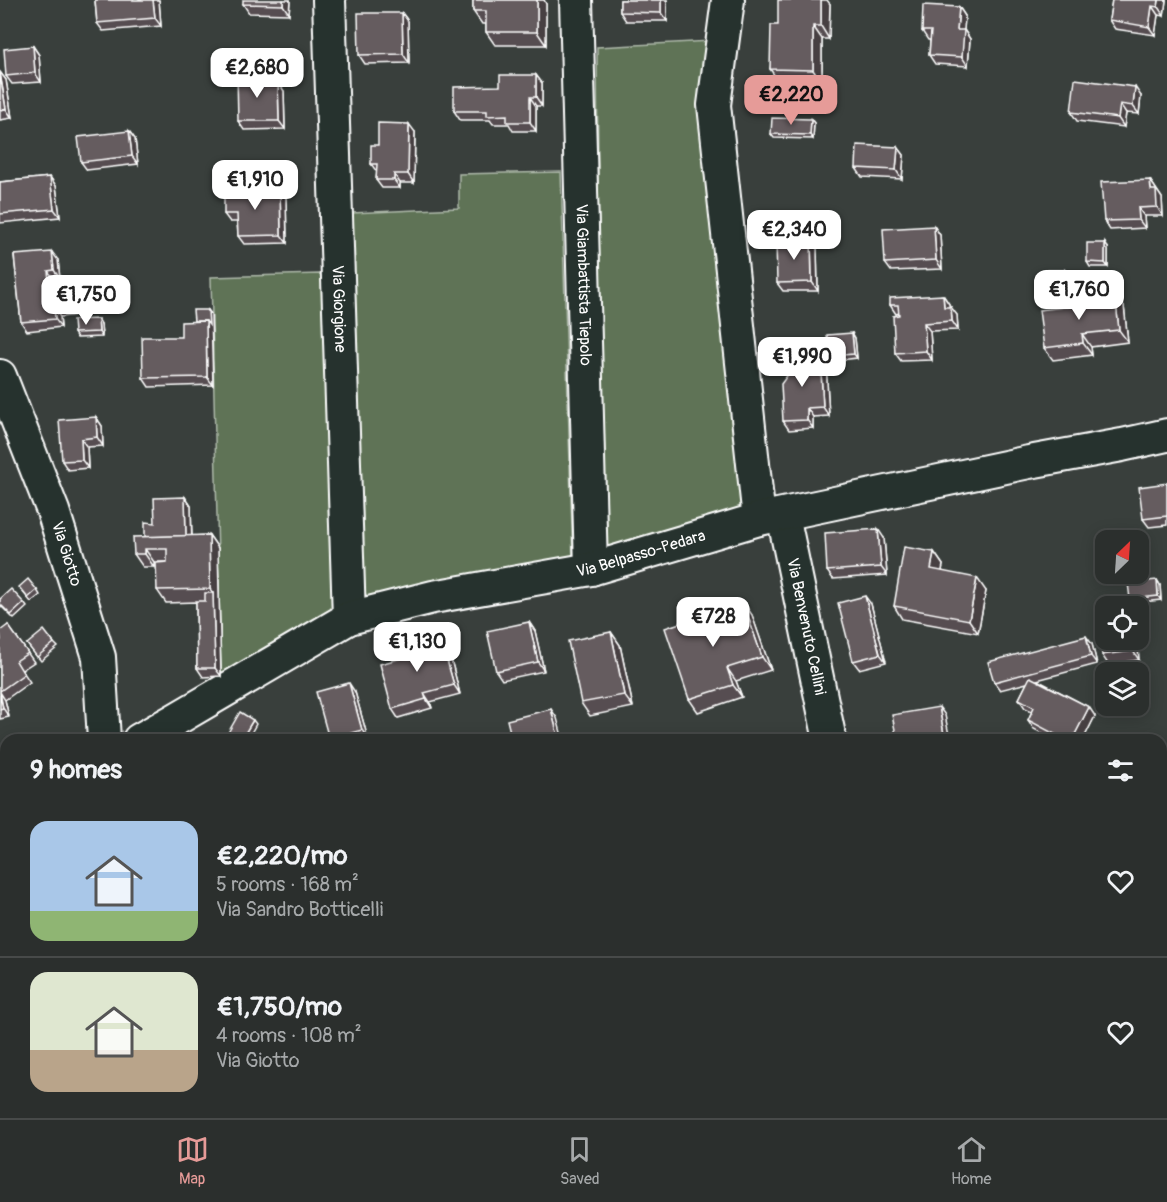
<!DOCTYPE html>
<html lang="en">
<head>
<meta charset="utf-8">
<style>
	:root { --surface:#2b2f2d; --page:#333735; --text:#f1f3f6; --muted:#a6a9aa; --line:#474a49; --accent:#e69b98 }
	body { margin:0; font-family:Pangolin,sans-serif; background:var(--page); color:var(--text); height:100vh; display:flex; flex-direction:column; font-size:22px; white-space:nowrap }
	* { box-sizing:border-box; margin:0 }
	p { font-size:20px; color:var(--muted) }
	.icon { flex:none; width:33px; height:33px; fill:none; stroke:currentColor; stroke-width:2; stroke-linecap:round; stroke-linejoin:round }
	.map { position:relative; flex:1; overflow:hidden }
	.side { position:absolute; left:0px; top:734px; width:1167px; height:386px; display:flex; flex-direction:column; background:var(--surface); border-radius:18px 18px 0 0; box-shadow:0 3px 15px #0003,0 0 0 2px var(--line) }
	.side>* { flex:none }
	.needle { width:39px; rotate:25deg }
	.buttons { position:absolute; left:1095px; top:530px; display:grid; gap:12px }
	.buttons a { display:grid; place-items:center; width:54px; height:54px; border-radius:12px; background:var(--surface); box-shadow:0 3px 15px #0003,0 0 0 2px var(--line); font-size:30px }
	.price { position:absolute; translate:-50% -51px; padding:0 14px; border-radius:12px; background:#fff; color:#222; font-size:20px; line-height:39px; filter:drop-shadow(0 2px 3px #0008) }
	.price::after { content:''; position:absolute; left:50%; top:36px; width:18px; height:14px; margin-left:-9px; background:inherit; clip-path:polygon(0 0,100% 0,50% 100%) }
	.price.on { background:var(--accent); color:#111 }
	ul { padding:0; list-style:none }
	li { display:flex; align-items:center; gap:18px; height:150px; padding:0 30px }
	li+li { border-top:2px solid var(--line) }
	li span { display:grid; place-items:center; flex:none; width:168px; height:120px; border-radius:18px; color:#555 }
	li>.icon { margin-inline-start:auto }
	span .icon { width:72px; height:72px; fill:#fffc; stroke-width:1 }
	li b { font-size:26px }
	h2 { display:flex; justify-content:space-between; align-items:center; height:72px; padding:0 30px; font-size:26px }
	.tab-bar { display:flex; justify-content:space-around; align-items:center; height:84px; border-top:2px solid var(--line); background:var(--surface); font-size:16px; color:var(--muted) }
	.tab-bar a { display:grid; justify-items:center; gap:3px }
	.tab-bar .on { color:var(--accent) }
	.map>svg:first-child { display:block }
</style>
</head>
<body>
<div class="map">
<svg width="1167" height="1118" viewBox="0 0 1167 1118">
	<rect width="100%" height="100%" fill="#393f3c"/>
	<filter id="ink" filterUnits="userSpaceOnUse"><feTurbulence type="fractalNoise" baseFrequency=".0167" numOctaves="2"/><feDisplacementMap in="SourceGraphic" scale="12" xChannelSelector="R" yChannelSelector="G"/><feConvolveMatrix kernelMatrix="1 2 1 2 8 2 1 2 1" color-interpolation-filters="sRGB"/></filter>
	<g filter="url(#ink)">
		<g fill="#5e7356" stroke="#aeb9aa" stroke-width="1.5">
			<polygon points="712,41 744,506 737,518 617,551 607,545 599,295 597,47"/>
			<polygon points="561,172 573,563 369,600 360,583 346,218 352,213 459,208 459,174"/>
			<polygon points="320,274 325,292 335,602 328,618 221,676 211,277"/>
		</g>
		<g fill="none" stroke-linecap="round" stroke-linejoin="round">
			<defs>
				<g id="minor">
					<path id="s1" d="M329 0 349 618"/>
					<path id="s2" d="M576 0 591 569"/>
					<polyline points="728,0 714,105 759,519"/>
					<path id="s3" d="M0 376 53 511 99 657 104 740"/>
					<path id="s4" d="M783 515 830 740"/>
					<path id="s5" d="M139 740 173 721 349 618 433 597 591 569 759 519 1029 462 1122 445 1167 435"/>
					<polyline points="0,815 6,811"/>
					<polyline points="1161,821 1167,820"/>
					<polyline points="320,1113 322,1118"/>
					<polyline points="1137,1113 1138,1118"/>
				</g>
			</defs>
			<use href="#minor" stroke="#fff" stroke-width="36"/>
			<use href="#minor" stroke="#26332d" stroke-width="32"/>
		</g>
		<g fill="#574e51" stroke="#fff" stroke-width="1.5">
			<polygon points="95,0 159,0 161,26 103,31 97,23"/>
			<polygon points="290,0 289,14 249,13 243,4"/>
			<polygon points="473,0 544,0 546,4 546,45 495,45 486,32 486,24 482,24 473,11"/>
			<polygon points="620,0 667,0 667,21 626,21 620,12"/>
			<polygon points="1112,0 1166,0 1164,16 1158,15 1155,35 1115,29 1109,20"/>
			<polygon points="830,4 829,39 822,39 822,83 779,82 770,69 778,25"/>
			<polygon points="959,7 965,16 964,30 970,39 968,66 935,64 929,55 930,40 928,40 922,31"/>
			<polygon points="402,13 408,21 409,63 365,64 359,55"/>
			<polygon points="33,46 39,55 41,82 12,84 6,76"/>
			<polygon points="0,72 6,80 12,118 0,120"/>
			<polygon points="536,75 542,83 542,106 536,106 536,131 513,131 509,124 493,124 490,120 460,120 454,111 500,86"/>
			<polygon points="269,82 284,91 285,129 244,130 238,121"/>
			<polygon points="1141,96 1139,114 1126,113 1124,127 1077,121 1071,112"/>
			<polygon points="811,119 814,123 813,139 774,138 771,134"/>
			<polygon points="129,131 135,139 138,164 87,170 81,162"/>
			<polygon points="415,132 414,183 400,183 400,188 382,188 376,180 377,172 371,164 378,145"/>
			<polygon points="898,147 904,155 902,179 862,177 856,168"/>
			<polygon points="50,177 56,186 60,217 0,223 0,182"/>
			<polygon points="1150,180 1162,198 1163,216 1144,216 1145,228 1110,230 1104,221"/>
			<polygon points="280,189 286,198 287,243 244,244 238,236 237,222 230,222 224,214"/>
			<polygon points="934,226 940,235 942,269 891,271 885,263"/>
			<polygon points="817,248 818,291 783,291 777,283"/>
			<polygon points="1108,248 1108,267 1090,267 1087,262"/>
			<polygon points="14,255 58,260 60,279 54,279 55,293 98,289 104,297 105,308 77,310 78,315 60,317 61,327 27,331 21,322"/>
			<polygon points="1068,274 1068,284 1048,284 1045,280"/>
			<polygon points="943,295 949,304 949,307 957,315 958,330 930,331 932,360 901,361 895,353 899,313 896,314 890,305"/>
			<polygon points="1124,306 1128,342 1091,347 1092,355 1053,360 1044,348"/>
			<polygon points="208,310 211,314 213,385 149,387 143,378 181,337 194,321"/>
			<polygon points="98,319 101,324 102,337 77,338 74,333"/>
			<polygon points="852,333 855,338 857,358 832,361 829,356"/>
			<polygon points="826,363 829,416 813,417 813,428 789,430 783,421"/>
			<polygon points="96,417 102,426 103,446 87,447 88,468 68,470 62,461"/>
			<polygon points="1167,483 1167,525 1149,527 1143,519"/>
			<polygon points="185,497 191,506 192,536 209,535 218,548 221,676 203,677 197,668 196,602 166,603 157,590 167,562 154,562 154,567 143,567 134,554 155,523"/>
			<polygon points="884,538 887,575 833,579 827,571"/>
			<polygon points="934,552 943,565 942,571 986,591 978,633 902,619 894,606"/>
			<polygon points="1157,580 1160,585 1161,600 1133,603 1130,599"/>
			<polygon points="37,590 40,595 31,602 22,591"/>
			<polygon points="0,599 24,603 27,607 14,619 0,605"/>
			<polygon points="743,602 752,615 771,670 736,681 742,697 698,712 689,699"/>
			<polygon points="871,604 886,662 859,669 853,661"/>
			<polygon points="529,622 535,631 544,671 502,680 496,671"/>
			<polygon points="8,625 34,662 22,670 30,682 5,700 9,717 0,719 0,641"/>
			<polygon points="611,632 620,645 633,707 590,716 581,703"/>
			<polygon points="440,636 447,644 460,694 430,702 432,708 398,718 392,709 413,655"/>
			<polygon points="1137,639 1139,660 1108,664 1102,655"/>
			<polygon points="54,643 58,647 41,661 27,644"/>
			<polygon points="1092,644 1097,664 1037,680 1089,707 1095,716 1083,740 1055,740 1034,729 1028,720 1032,711 1025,708 1019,699 1027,683 1000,690 994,682"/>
			<polygon points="355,692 368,739 329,740 329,739"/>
			<polygon points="1161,841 1167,841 1167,895 1163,895 1161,892"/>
			<polygon points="6,846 6,920 4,921 0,916 0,848"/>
			<polygon points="6,933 6,992 0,983 0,936"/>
			<polygon points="73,1113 123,1113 113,1118 75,1118"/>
			<polygon points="197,1113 240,1113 231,1118 200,1118"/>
		</g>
		<g fill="#474042" stroke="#fff" stroke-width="1.5">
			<polygon points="153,0 159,0 161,26 155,18"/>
			<polygon points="283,0 290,0 289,14 283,5"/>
			<polygon points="537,0 544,0 546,4 546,45 537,32"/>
			<polygon points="661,0 667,0 667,21 661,13"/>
			<polygon points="821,0 827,0 830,4 829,39 821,26"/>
			<polygon points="1159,0 1166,0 1164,16 1158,7"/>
			<polygon points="1152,6 1158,15 1155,35 1149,27"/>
			<polygon points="959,7 965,16 964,30 970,39 968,66 962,57 957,30"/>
			<polygon points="402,13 408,21 409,63 403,54"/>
			<polygon points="813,26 822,39 822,83 813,70"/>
			<polygon points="33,46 39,55 41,82 35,73"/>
			<polygon points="0,72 6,80 12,118 6,109"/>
			<polygon points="263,73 269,82 263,83"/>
			<polygon points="536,75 542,83 542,106 536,97"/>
			<polygon points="278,82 284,91 285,129 279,121"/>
			<polygon points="1135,87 1141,96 1139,114 1133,106"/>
			<polygon points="530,97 536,106 536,131 530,122"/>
			<polygon points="1120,104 1126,113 1124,127 1118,118"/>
			<polygon points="811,119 814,123 813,139 810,135"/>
			<polygon points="409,124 415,132 414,183 408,174"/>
			<polygon points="129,131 135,139 138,164 132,156"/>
			<polygon points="898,147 904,155 902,179 896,170"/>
			<polygon points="394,174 400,183 400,188 394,180"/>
			<polygon points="50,177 56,186 60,217 54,209"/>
			<polygon points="1150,180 1162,198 1163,216 1157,207 1151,190"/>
			<polygon points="280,189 286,198 287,243 281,235"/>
			<polygon points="1138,208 1144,216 1145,228 1139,220"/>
			<polygon points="934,226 940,235 942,269 936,260"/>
			<polygon points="811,240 817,248 818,291 812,282"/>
			<polygon points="1105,243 1108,248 1108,267 1105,263"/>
			<polygon points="52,252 58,260 60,279 54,270"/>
			<polygon points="1065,270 1068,274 1068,284 1065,280"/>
			<polygon points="48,271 54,279 56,302 50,293"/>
			<polygon points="98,289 104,297 105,308 99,299"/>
			<polygon points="1115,294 1124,306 1128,342 1119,330"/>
			<polygon points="943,295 949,304 950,316 944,307"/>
			<polygon points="71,302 77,310 78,315 72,307"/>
			<polygon points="951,307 957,315 958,330 952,321"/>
			<polygon points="54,308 60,317 61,327 55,319"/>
			<polygon points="208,310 211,314 213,385 207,377 206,321"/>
			<polygon points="98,319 101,324 102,337 99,332"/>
			<polygon points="924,323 930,331 932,360 926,351"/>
			<polygon points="852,333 855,338 857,358 854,354"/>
			<polygon points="1082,334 1091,347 1092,355 1083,343"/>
			<polygon points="820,355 826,363 829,416 823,407"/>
			<polygon points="807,408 813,417 813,428 807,420"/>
			<polygon points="96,417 102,426 103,446 97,437"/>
			<polygon points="81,439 87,447 88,468 82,460"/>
			<polygon points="185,497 191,506 192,549 186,540"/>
			<polygon points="878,529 884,538 887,575 881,567"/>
			<polygon points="209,535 218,548 221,676 215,668 213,593 210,589"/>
			<polygon points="145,549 154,562 154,567 145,554"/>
			<polygon points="934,552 943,565 940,582 931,569"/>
			<polygon points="977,578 986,591 978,633 969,620"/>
			<polygon points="1157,580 1160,585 1161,600 1158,596"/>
			<polygon points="865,596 871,604 886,662 880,654"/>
			<polygon points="743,602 752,615 771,670 762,657"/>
			<polygon points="529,622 535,631 544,671 538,662"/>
			<polygon points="611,632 620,645 633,707 624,695"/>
			<polygon points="440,636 447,644 460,694 454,685"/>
			<polygon points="1086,636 1092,644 1097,664 1091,656"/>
			<polygon points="1132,639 1137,639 1139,660 1133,651"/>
			<polygon points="727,668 736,681 742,697 733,685"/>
			<polygon points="349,683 355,692 368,739 362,730"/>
			<polygon points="0,692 5,700 9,717 3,708"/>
			<polygon points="424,693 430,702 432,708 426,699"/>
			<polygon points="939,707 945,715 950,740 945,740"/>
			<polygon points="1089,707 1095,716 1083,740 1072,740"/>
			<polygon points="551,709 557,718 563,740 559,740"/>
			<polygon points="253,720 256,724 247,740 241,740"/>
			<polygon points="691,1113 693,1113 697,1118 690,1118"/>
			<polygon points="769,1113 776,1113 775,1118 769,1118"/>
		</g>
		<g fill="#655b5e" stroke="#fff" stroke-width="1.5">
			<polygon points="95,0 153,0 155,18 97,23"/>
			<polygon points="243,0 283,0 283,5 243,4"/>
			<polygon points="473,0 537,0 537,32 486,32 486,11 473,11"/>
			<polygon points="620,0 661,0 661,13 620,12"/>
			<polygon points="778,0 821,0 821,26 813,26 813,70 770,69 771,25 778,25"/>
			<polygon points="1112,0 1159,0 1158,7 1152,6 1149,27 1109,20"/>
			<polygon points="923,5 959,7 957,30 964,30 962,57 929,55 931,31 922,31"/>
			<polygon points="358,13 402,13 403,54 359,55"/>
			<polygon points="33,46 35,73 6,76 4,49"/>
			<polygon points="263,73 263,83 278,82 279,121 238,121 237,74"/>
			<polygon points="0,74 6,109 0,110"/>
			<polygon points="500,75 536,75 536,97 530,97 530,122 507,122 507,115 487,116 487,111 454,111 454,87 500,86"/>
			<polygon points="1075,79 1135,87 1133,106 1120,104 1118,118 1071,112"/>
			<polygon points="772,118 811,119 810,135 771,134"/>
			<polygon points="378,123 409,124 408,174 394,174 394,180 376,180 377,164 371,164 371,145 378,145"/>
			<polygon points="129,131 132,156 81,162 78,137"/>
			<polygon points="857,145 898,147 896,170 856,168"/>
			<polygon points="50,177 54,209 0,214 0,182"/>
			<polygon points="1150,180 1151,190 1156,190 1157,207 1138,208 1139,220 1104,221 1101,182"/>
			<polygon points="280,189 281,235 238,236 237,214 224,214 224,190"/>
			<polygon points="934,226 936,260 885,263 883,229"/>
			<polygon points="776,240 811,240 812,282 777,283"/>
			<polygon points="1087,243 1105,243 1105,263 1087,262"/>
			<polygon points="52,252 54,270 48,271 50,293 98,289 99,299 71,302 72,307 54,308 55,319 21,322 14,255"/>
			<rect x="1045" y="270" width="20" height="10"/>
			<polygon points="1115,294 1119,330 1082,334 1083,343 1044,348 1039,310 1081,305 1080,298"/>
			<polygon points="943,295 944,307 951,307 952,321 924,323 926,351 895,353 893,316 899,315 898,305 890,305 890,298"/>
			<polygon points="193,310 208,310 209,325 206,321 194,321"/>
			<polygon points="98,319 99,332 74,333 73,320"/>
			<polygon points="206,321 207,377 143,378 142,337 181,337 181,322"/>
			<polygon points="852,333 854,354 829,356 827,335"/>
			<polygon points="820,355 823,407 807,408 807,420 783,421 781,384 792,369 791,356"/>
			<polygon points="96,417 97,437 81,439 82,460 62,461 59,420"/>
			<polygon points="1167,483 1167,516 1143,519 1139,487"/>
			<polygon points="185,497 186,536 145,537 145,522 155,523 154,498"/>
			<polygon points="878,529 881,567 827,571 825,533"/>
			<polygon points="209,535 210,589 157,590 156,563 167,562 167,549 145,549 145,554 134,554 133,537"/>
			<polygon points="904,547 934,552 931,569 977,578 969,620 894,606"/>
			<polygon points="28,579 37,590 28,598 19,587"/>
			<polygon points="1157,580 1158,596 1130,599 1128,583"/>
			<polygon points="11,589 24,603 11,615 0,604 0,599"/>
			<polygon points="205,593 213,593 215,668 197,668 196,601 205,601"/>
			<polygon points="865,596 880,654 853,661 838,603"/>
			<polygon points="743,602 762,657 727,668 733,685 689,699 665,628"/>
			<polygon points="1106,610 1106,639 1132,639 1133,651 1102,655 1097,612"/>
			<polygon points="529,622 538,662 496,671 487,631"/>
			<polygon points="8,625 28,653 16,661 24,674 0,691 0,641 1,640 0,631"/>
			<polygon points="44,630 54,643 37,657 27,644"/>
			<polygon points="611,632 624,695 581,703 568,641"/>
			<polygon points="440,636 454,685 424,693 426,699 392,709 380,664 413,655 410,644"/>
			<polygon points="1086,636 1091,656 994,682 988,662"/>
			<polygon points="1030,677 1089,707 1072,740 1066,740 1028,720 1034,707 1019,699"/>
			<polygon points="349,683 362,730 329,739 316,692"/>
			<polygon points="0,695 3,708 0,709"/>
			<polygon points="939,707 945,740 897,740 892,715"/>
			<polygon points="551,709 559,740 512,740 507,720"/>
			<polygon points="240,712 253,720 241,740 228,740 225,738"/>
			<rect x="1161" y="841" width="6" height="45"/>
			<polygon points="6,846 6,903 0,906 0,848"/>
			<polygon points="1167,915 1167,949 1161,925 1161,916"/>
			<polygon points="6,933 6,979 0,981 0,936"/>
			<polygon points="0,1049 6,1059 6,1113 70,1113 73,1118 2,1118 0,1115 0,1110 5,1107 0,1100"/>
			<polygon points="73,1113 88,1113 78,1118 75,1118"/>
			<polygon points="197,1113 219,1113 210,1118 200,1118"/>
			<polygon points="623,1113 691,1113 690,1118 623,1118"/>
			<rect x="723" y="1113" width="46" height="5"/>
		</g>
	</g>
	<g text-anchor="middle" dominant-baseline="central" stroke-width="5" stroke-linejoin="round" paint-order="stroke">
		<g font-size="16" fill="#fff" stroke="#26332d">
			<text stroke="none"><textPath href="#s2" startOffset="285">Via Giambattista Tiepolo</textPath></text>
			<text stroke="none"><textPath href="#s1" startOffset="309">Via Giorgione</textPath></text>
			<text stroke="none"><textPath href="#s5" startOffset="542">Via Belpasso-Pedara</textPath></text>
			<text stroke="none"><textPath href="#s3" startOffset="190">Via Giotto</textPath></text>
			<text stroke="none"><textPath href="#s4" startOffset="114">Via Benvenuto Cellini</textPath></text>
		</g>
	</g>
</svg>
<div class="buttons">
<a><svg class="needle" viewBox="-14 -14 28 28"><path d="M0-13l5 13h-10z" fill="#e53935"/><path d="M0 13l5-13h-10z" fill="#a6a9aa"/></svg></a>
<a><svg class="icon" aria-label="locate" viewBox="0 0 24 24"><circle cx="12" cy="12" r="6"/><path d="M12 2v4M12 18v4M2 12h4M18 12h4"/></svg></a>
<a><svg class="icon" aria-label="layers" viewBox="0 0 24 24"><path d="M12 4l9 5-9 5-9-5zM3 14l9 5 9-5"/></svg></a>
</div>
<b class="price" style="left:257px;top:99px">€2,680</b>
<b class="price on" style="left:791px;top:126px">€2,220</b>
<b class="price" style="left:255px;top:211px">€1,910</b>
<b class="price" style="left:794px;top:261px">€2,340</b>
<b class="price" style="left:1079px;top:321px">€1,760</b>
<b class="price" style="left:86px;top:326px">€1,750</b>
<b class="price" style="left:802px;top:388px">€1,990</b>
<b class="price" style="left:713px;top:648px">€728</b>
<b class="price" style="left:417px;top:673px">€1,130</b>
<section class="side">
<h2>9 homes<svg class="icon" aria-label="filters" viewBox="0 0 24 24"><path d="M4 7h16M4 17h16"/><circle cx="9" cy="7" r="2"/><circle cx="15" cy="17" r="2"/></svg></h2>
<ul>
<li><span style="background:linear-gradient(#a9c7e8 75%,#8fb573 0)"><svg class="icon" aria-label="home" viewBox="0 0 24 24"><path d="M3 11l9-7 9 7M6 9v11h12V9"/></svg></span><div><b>€2,220/mo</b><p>5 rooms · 168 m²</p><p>Via Sandro Botticelli</p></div><svg class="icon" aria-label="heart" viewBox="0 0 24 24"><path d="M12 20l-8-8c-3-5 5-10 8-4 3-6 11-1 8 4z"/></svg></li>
<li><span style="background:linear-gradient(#dfe7d0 65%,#b9a48a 0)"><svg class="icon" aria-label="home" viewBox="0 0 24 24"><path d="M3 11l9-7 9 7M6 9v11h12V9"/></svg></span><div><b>€1,750/mo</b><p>4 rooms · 108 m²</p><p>Via Giotto</p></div><svg class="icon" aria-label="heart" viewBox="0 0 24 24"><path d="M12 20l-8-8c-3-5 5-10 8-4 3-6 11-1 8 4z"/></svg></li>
</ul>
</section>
</div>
<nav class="tab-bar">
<a class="on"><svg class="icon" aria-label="map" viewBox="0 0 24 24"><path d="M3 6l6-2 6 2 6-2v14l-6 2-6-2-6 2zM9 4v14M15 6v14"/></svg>Map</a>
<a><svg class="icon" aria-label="saved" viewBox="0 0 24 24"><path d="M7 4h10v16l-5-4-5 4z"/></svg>Saved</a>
<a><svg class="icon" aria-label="home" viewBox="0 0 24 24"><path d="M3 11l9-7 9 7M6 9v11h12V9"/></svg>Home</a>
</nav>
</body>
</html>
